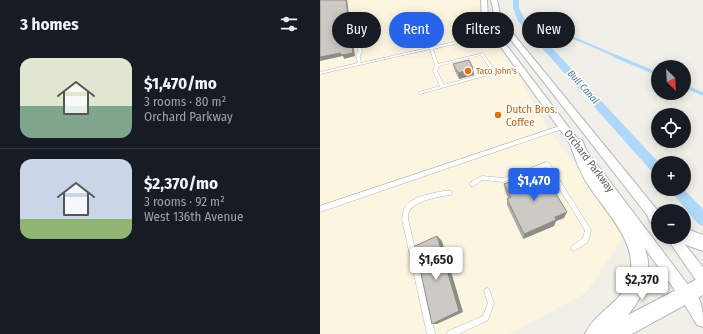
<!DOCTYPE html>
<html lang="en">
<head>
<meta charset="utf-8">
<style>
	:root { --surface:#171b24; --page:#20242c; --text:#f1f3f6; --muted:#9ea1a6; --line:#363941; --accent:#2563eb }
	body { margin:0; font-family:"Fira Sans Condensed",sans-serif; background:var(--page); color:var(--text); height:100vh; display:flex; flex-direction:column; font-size:15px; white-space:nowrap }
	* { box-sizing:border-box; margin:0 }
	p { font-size:13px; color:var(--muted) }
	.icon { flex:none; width:22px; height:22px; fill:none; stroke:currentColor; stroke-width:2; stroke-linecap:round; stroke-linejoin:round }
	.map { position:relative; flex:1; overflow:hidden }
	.side { display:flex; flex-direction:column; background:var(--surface); width:320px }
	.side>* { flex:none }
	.top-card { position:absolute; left:12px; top:12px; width:311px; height:36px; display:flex; gap:8px }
	.needle { width:26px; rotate:156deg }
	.controls { position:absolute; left:331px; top:60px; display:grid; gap:8px }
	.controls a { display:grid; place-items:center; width:40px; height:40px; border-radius:50%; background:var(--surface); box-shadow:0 2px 10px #0003; font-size:20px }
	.price { position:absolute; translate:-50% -34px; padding:0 9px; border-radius:4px; background:#fff; color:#222; font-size:13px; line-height:26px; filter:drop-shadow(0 1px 2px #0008) }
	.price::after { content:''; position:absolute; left:50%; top:24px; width:12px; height:9px; margin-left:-6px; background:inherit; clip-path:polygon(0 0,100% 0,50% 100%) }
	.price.current { background:var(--accent); color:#fff }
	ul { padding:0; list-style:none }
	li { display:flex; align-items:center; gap:12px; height:100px; padding:0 20px }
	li+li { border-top:1px solid var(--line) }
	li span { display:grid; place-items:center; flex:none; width:112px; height:80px; border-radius:12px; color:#555 }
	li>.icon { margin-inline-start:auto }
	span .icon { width:48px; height:48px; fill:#fffc; stroke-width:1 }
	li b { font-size:17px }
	h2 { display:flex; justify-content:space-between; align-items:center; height:48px; padding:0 20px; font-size:17px }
	.pill { padding:0 14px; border-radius:18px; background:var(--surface); box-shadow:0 2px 10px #0003; font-size:14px; line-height:36px }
	.pill.current { background:var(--accent); color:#fff }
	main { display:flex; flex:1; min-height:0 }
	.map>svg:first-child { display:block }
</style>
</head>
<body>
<main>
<section class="side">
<h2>3 homes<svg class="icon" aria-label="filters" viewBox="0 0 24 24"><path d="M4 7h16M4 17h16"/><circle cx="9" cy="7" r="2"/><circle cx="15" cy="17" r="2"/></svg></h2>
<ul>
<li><span style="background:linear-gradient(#dfe7d0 60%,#7fa58c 0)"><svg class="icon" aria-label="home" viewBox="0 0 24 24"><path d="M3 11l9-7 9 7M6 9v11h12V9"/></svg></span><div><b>$1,470/mo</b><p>3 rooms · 80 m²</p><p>Orchard Parkway</p></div></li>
<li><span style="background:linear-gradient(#c9d6e8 75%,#8fb573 0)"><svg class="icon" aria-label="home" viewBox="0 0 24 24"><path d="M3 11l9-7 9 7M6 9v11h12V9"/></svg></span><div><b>$2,370/mo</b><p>3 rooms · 92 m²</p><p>West 136th Avenue</p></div></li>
</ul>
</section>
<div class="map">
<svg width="383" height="334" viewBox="0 0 383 334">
	<rect width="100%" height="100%" fill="#f0efe8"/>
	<polygon fill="#fcf6e1" points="0,0 164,0 164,14 184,48 224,123 306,233 266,293 189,334 0,334"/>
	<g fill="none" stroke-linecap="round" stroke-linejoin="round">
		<polyline stroke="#aed8fa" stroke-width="2" points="233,29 298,57"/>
		<g stroke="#aed8fa" stroke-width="3">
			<polyline points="295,56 338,74"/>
			<polyline points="364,86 383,94"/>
		</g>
		<g fill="#aed8fa" fill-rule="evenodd">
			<polygon points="193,0 199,0 199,8 204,18 339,163 338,175 334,174 198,21 193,8"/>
			<polygon points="349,189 363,189 383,209 383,226 378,224"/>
		</g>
		<defs>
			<g id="service">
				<path d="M52 24H53V26L41 29 38 33 42 51 40 56 41 63 187 30 189 31 113 49 118 64 163 53 176 72 175 73 100 94 98 93 99 92 120 86 113 71 115 65 110 49 0 74V72L38 63 36 56 38 51 34 33 39 27ZM161 55 172 71 124 85 117 71 119 66Z"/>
				<polygon points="243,125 245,126 245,128 0,212 0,206"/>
				<polygon points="227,162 229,163 271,230 268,242 254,251 252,250 251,248 252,246 263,238 265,230 226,167 183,182 163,180 153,186 151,186 150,184 151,182 162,176 183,178"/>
				<path d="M124 191H131L132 193 131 195H129C118 197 97 200 90 210 88 212 88 216 88 219L115 334H107L82 219C83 216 83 212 84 209 89 197 112 193 124 191Z"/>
				<polygon points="167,288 169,289 174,303 168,320 139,334 127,334 128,331 163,316 168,303 164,291 165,289"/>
			</g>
			<g id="minor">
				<polygon points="161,0 167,0 168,19 178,34 372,290 374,295 372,300 367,302 362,300 173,36 162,19"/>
				<polygon points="171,0 177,0 180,14 186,25 338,211 338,225 334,224 181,27 174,14"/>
				<polygon points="346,237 359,237 383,267 383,284 378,283"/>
			</g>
			<path id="tertiary" d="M367 287C383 294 383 312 383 327L377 325 359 295 361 289Z"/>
			<g id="secondary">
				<path d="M257 139 262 140C267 151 269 164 276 174 308 222 356 257 308 315L383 276V295L312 334H265C274 313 301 303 309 280 321 244 284 211 267 183 259 171 255 157 250 144L252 140Z"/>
				<polygon points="336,209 340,211 338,211 338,226 330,222 328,217 330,212"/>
				<polygon points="364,228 383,235 383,251 358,242 356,237 364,237"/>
			</g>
		</defs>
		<use href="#service" stroke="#b5b8bb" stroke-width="1"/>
		<use href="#minor" stroke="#b5b8bb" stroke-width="2"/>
		<use href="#tertiary" stroke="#b5b8bb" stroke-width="2"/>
		<use href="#secondary" stroke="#b4b7bb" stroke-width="2"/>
		<use href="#service" fill="#fff" fill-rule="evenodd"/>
		<use href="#minor" fill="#fff" fill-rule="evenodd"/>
		<use href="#tertiary" fill="#fff" fill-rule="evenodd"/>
		<use href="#secondary" fill="#fff" fill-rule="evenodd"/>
	</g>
	<g fill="#afaea9">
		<polygon points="133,64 154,75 139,79 135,71"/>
		<polygon points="184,184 244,218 236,221 234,226 203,239 187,205 187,199 188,198 185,191"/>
	</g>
	<g fill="#8f8d89">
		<polygon points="26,0 27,0 35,56 24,59 23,56 0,61 0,57"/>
		<polygon points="153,68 154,75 139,79 138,73"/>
		<polygon points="247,212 244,218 236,221 234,226 203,239 204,234 235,217"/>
		<polygon points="117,236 122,241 143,312 117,324 112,324"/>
	</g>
	<g fill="#cccac4" stroke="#8f8d89">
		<polygon points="0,0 26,0 33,53 22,55 20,53 0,57"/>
		<polygon points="149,60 153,68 138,73 133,64"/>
		<polygon points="222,171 247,212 235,217 236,220 204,234 187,199 191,197 184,184"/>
		<polygon points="117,236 139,311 112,324 95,246"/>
	</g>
	<g fill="#e8710a" stroke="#fff" stroke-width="1.5">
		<circle cx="148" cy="71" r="4"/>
		<circle cx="178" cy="115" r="4"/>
	</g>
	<g text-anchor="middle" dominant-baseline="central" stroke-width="3.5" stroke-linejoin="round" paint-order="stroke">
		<g font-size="9" fill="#c56008" stroke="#fff" text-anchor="start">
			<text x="156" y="71">Taco John's</text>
		</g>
		<g font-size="10" font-style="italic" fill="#4b78ad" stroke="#fff">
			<text transform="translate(263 87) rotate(48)">Bull Canal</text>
		</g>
		<g font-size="11" fill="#c56008" stroke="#fff" text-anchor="start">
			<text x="186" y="109">Dutch Bros.<tspan x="186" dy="13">Coffee</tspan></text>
		</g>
		<g font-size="11" fill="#5f6367" stroke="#fff">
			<text transform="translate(269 161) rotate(53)">Orchard Parkway</text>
		</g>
	</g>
</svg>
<div class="controls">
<a><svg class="needle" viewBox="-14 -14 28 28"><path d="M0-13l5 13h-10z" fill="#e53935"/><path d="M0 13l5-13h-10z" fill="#9ea1a6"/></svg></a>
<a><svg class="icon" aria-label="locate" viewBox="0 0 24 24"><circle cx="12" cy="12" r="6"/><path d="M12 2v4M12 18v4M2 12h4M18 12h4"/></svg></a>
<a>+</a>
<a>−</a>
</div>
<b class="price current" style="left:214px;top:202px">$1,470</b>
<b class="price" style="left:116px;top:281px">$1,650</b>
<b class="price" style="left:322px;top:301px">$2,370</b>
<div class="top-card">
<a class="pill">Buy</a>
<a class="pill current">Rent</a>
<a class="pill">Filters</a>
<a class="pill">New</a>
</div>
</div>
</main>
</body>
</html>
